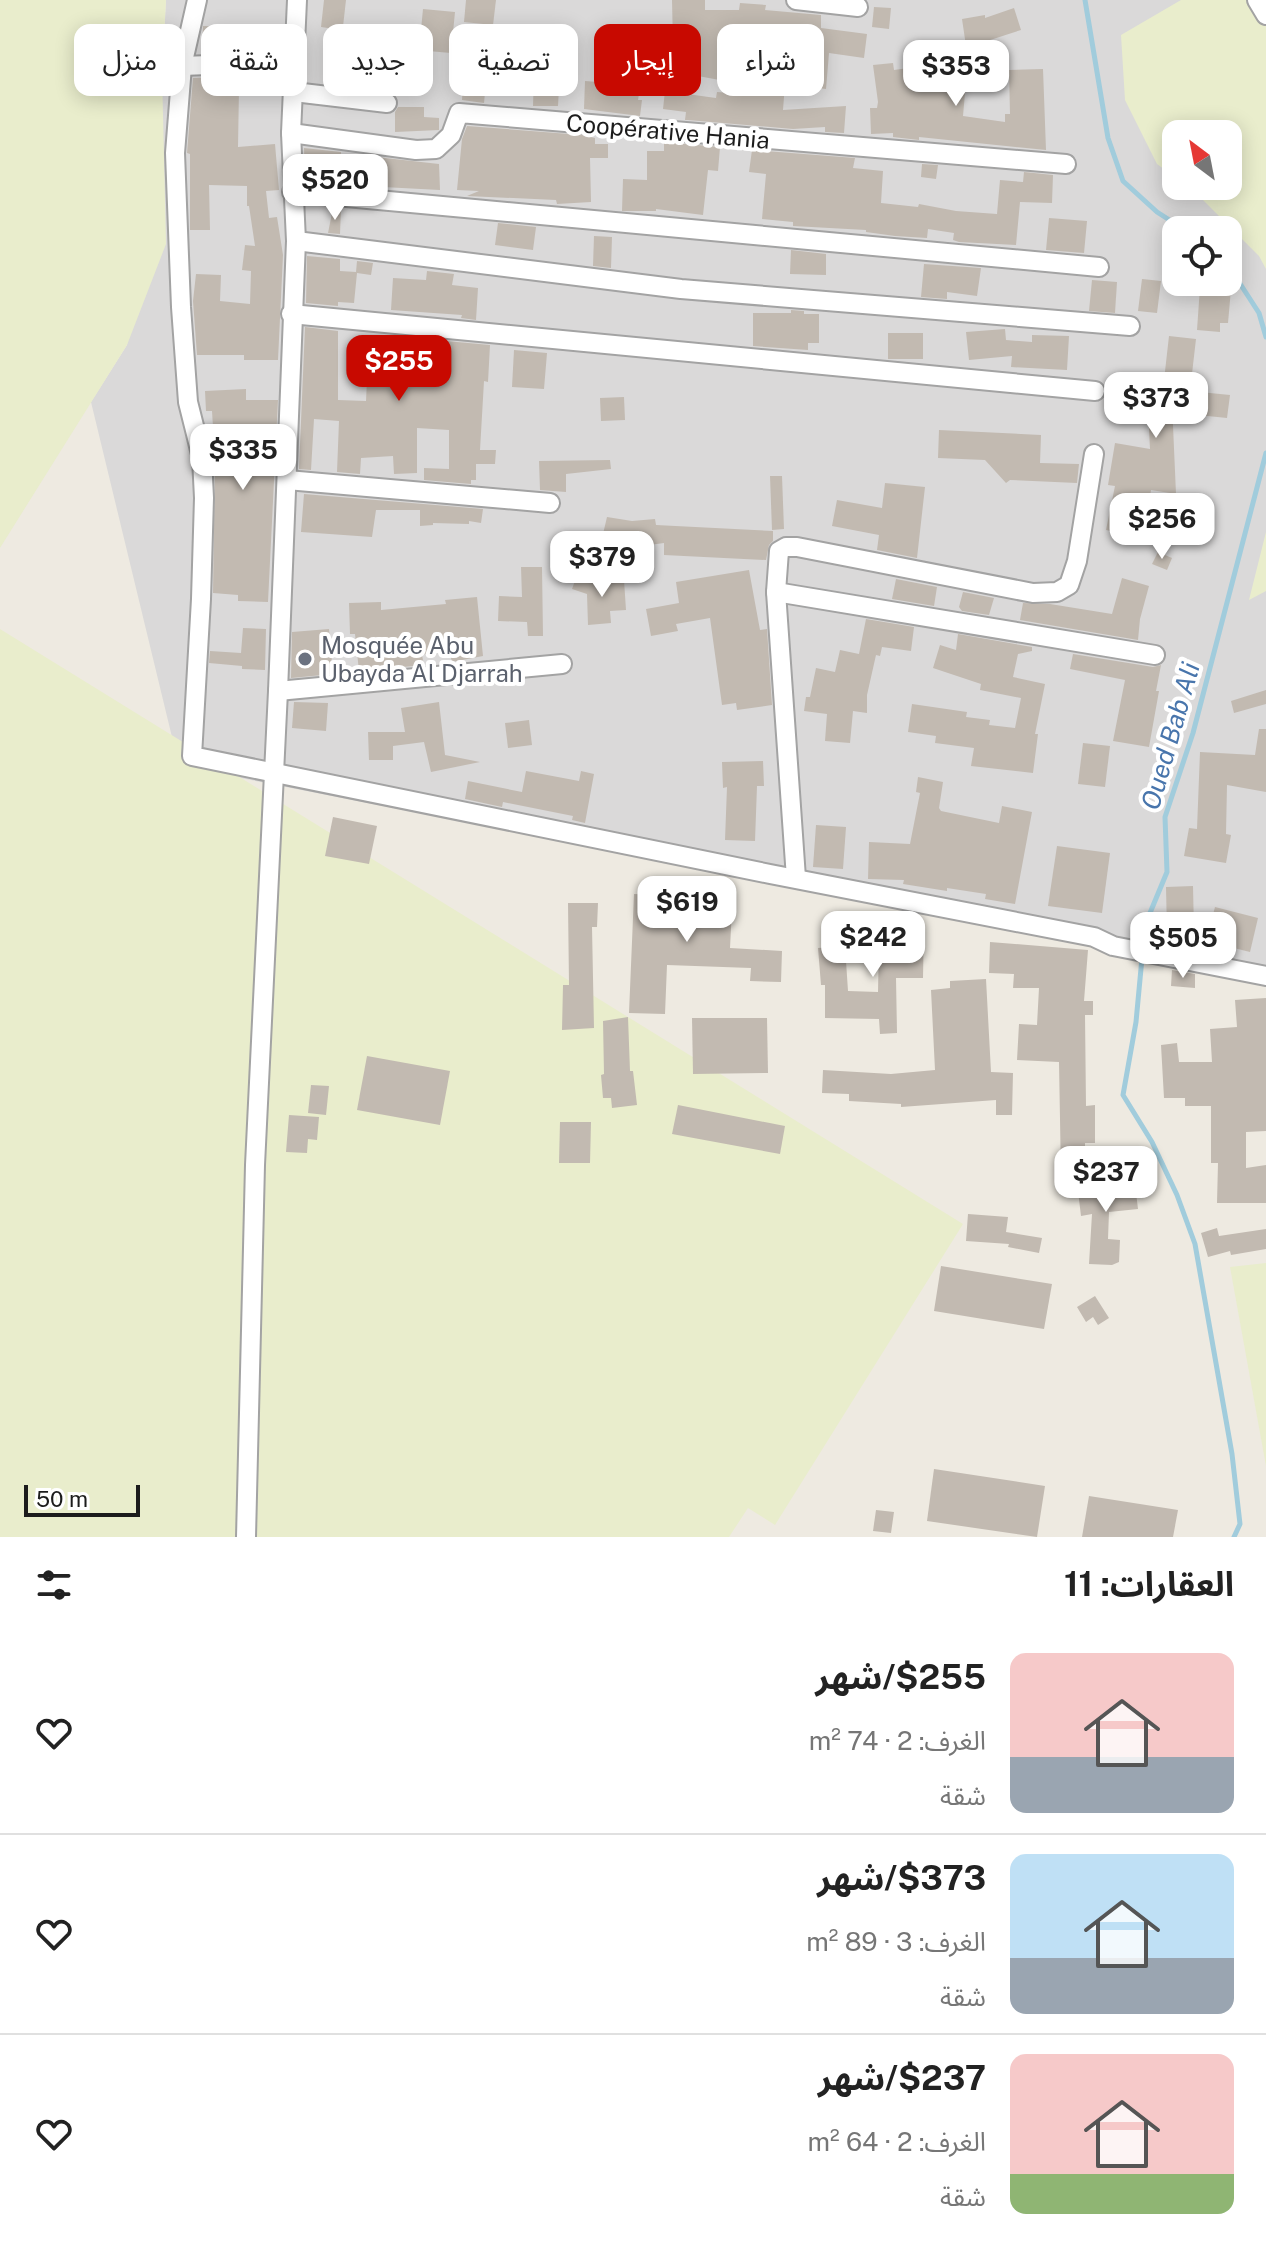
<!DOCTYPE html>
<html lang="ar">
<head>
<meta charset="utf-8">
<style>
	:root { --surface:#fff; --page:#f2f2f2; --text:#222; --muted:#767676; --line:#e0e0e0; --accent:#c80900 }
	body { margin:0; font-family:"Public Sans","Noto Sans Arabic",sans-serif; background:var(--page); color:var(--text); direction:rtl; height:100vh; display:flex; flex-direction:column; font-size:30px; white-space:nowrap }
	* { box-sizing:border-box; margin:0 }
	p { font-size:26px; color:var(--muted) }
	.icon { flex:none; width:44px; height:44px; fill:none; stroke:currentColor; stroke-width:2; stroke-linecap:round; stroke-linejoin:round }
	.map { position:relative; height:1537px; overflow:hidden; direction:ltr }
	.side { display:flex; flex-direction:column; background:var(--surface); flex:1 }
	.side>* { flex:none }
	.guide { position:absolute; left:24px; top:24px; width:800px; height:72px; direction:rtl; display:flex; gap:16px }
	.needle { width:52px; rotate:328deg }
	.controls { position:absolute; left:1162px; top:120px; display:grid; gap:16px }
	.controls a { display:grid; place-items:center; width:80px; height:80px; border-radius:16px; background:var(--surface); box-shadow:0 4px 20px #0003; font-size:40px }
	.scale { position:absolute; left:24px; bottom:20px; width:116px; box-sizing:border-box; padding-left:8px; border:4px solid #1c1c1c; border-top:0; font-size:22px; line-height:28px; white-space:nowrap; color:#1c1c1c; -webkit-text-stroke:6px #fff; paint-order:stroke }
	.price { position:absolute; translate:-50% -68px; padding:0 18px; border-radius:16px; background:#fff; color:#222; font-size:26px; line-height:52px; filter:drop-shadow(0 2px 4px #0008) }
	.price::after { content:''; position:absolute; left:50%; top:48px; width:24px; height:18px; margin-left:-12px; background:inherit; clip-path:polygon(0 0,100% 0,50% 100%) }
	.price.active { background:var(--accent); color:#fff }
	ul { padding:0; list-style:none }
	li { display:flex; align-items:center; gap:24px; height:200px; padding:0 32px }
	li+li { border-top:2px solid var(--line) }
	li span { display:grid; place-items:center; flex:none; width:224px; height:160px; border-radius:16px; color:#555 }
	li>.icon { margin-inline-start:auto }
	span .icon { width:96px; height:96px; fill:#fffc; stroke-width:1 }
	li b { font-size:34px }
	h2 { display:flex; justify-content:space-between; align-items:center; height:96px; padding:0 32px; font-size:34px }
	.tag { padding:0 28px; border-radius:16px; background:var(--surface); box-shadow:0 4px 20px #0003; font-size:28px; line-height:72px }
	.tag.active { background:var(--accent); color:#fff }
	.map>svg:first-child { display:block }
</style>
</head>
<body>
<div class="map">
<svg width="1266" height="1537" viewBox="0 0 1266 1537">
	<rect width="100%" height="100%" fill="#eeeae1"/>
	<path fill="#dad9d9" fill-rule="evenodd" d="M166 0H1266V981L1116 949 179 766 91 402 127 345 162 72ZM1176 134H1228V186H1176ZM1176 230H1228V282H1176Z"/>
	<g fill="#e9edcc">
		<polygon points="0,0 166,0 162,72 166,244 127,345 0,548"/>
		<polygon points="1181,0 1266,0 1266,269 1259,256 1203,200 1186,186 1228,186 1228,134 1176,134 1176,178 1157,164 1125,100 1121,35"/>
		<polygon points="1266,532 1266,591 1249,600"/>
		<polygon points="0,629 963,1224 775,1525 748,1508 729,1537 0,1537"/>
		<polygon points="1266,1263 1266,1466 1230,1267"/>
	</g>
	<g fill="none" stroke-linecap="round" stroke-linejoin="round">
		<g stroke="#a1ccdc" stroke-width="5">
			<polyline points="1085,0 1108,138 1123,181 1157,212 1185,230"/>
			<polyline points="1228,265 1259,313 1266,337"/>
			<polyline points="1143,948 1145,925 1167,872 1165,817 1193,733 1266,453"/>
			<polyline points="1142,958 1136,1022 1123,1095 1152,1142 1177,1195 1195,1244 1232,1454 1240,1524 1234,1537"/>
		</g>
	</g>
	<g fill="#c2bab1">
		<polygon points="324,0 346,0 341,44 357,42 361,80 335,83 328,28 321,27"/>
		<polygon points="466,0 496,0 493,25 464,22"/>
		<polygon points="672,0 705,0 705,10 739,10 740,3 766,5 765,10 821,15 821,28 867,34 864,58 829,53 826,89 785,84 783,110 846,106 844,133 825,132 825,127 793,129 688,120 685,120 686,112 663,109 665,91 716,98 717,92 757,95 763,49 724,45 725,81 622,62 626,46 665,52 664,45 673,45"/>
		<polygon points="874,7 891,8 889,29 872,27"/>
		<polygon points="1014,8 1021,30 984,42 983,66 956,64 957,45 966,46 962,19 985,15 985,18"/>
		<polygon points="423,9 455,12 451,53 428,51 429,41 420,40"/>
		<polygon points="203,26 234,27 234,32 259,27 264,51 202,53"/>
		<polygon points="540,39 571,42 567,88 559,88 558,106 533,106 534,74 537,74"/>
		<polygon points="893,63 894,70 923,66 967,70 963,116 1005,122 1005,114 1010,114 1009,70 1043,69 1046,150 919,137 919,140 893,137 893,133 871,134 870,108 877,108 878,102 873,65"/>
		<polygon points="464,71 487,72 484,103 462,100"/>
		<polygon points="218,77 217,87 239,88 238,147 275,144 279,190 266,191 269,218 277,217 283,255 278,360 244,360 244,355 197,355 193,301 196,274 221,275 220,301 250,304 251,271 242,270 245,245 255,246 249,206 247,206 247,186 209,185 210,230 190,230 190,154 187,153 193,78"/>
		<polygon points="585,81 611,83 611,85 640,88 638,100 642,100 640,116 584,109"/>
		<polygon points="398,107 424,107 424,117 439,118 439,130 395,132 395,112"/>
		<polygon points="467,126 582,135 595,138 595,144 608,144 608,158 590,158 591,202 557,204 556,200 467,196 479,191 457,190 462,139"/>
		<polygon points="664,142 720,147 718,171 708,170 703,215 656,209 656,211 622,211 623,179 647,180 647,151 664,151"/>
		<polygon points="304,148 341,152 341,183 305,181"/>
		<polygon points="752,150 855,158 853,168 883,171 881,203 918,207 919,204 956,211 997,214 1000,180 1023,182 1024,172 1053,175 1052,203 1020,202 1016,245 959,242 953,240 954,233 928,229 927,238 895,236 866,232 866,230 793,226 793,222 762,219 766,174 749,172"/>
		<polygon points="367,156 439,164 440,190 364,186"/>
		<polygon points="922,164 938,165 936,179 921,177"/>
		<polygon points="333,208 341,209 340,234 328,233"/>
		<polygon points="1049,218 1087,221 1084,253 1046,250"/>
		<polygon points="498,223 536,227 533,250 495,245"/>
		<polygon points="594,236 612,237 611,268 593,266"/>
		<polygon points="791,250 826,254 826,275 790,274"/>
		<polygon points="307,256 340,259 340,271 356,272 357,261 373,263 371,275 357,273 354,303 338,302 338,306 306,303"/>
		<polygon points="924,264 981,268 977,296 947,292 947,299 921,297"/>
		<polygon points="427,271 454,274 452,285 478,288 476,320 461,318 462,315 391,310 393,278 426,280"/>
		<polygon points="1142,279 1161,281 1157,313 1138,311"/>
		<polygon points="1092,280 1117,282 1115,313 1089,311"/>
		<polygon points="1200,287 1231,289 1228,323 1220,323 1220,332 1197,330"/>
		<polygon points="791,310 804,311 804,314 819,314 819,343 808,343 808,350 753,346 753,313 791,313"/>
		<polygon points="305,327 338,331 338,400 366,401 367,380 372,381 372,338 386,335 396,336 396,340 435,340 490,345 488,382 484,381 480,450 496,450 495,464 476,464 476,480 471,480 471,484 424,480 424,468 449,469 449,430 417,428 417,473 394,474 393,456 361,458 360,474 337,472 339,421 314,419 311,470 299,469"/>
		<polygon points="1005,329 1006,340 1032,342 1032,335 1069,336 1067,370 1011,367 1012,356 969,360 966,332"/>
		<rect x="888" y="333" width="35" height="26"/>
		<polygon points="1169,336 1196,339 1190,391 1230,395 1227,418 1198,415 1199,403 1172,403 1176,494 1151,490 1143,538 1106,530 1115,486 1108,485 1115,443 1150,449 1148,410 1127,408 1130,385 1163,389"/>
		<polygon points="514,350 547,353 544,389 512,387"/>
		<polygon points="246,389 246,400 278,400 268,602 238,601 238,595 213,593 215,459 212,411 206,411 205,391"/>
		<polygon points="624,397 625,420 601,421 600,398"/>
		<polygon points="939,430 1041,435 1040,463 1079,464 1077,483 1010,480 1006,483 985,460 938,458"/>
		<polygon points="610,460 611,469 566,474 566,492 540,490 539,461"/>
		<polygon points="770,476 782,476 784,529 772,530"/>
		<polygon points="885,483 925,487 917,558 877,550 879,535 832,526 837,500 882,508"/>
		<polygon points="304,494 483,509 481,523 469,521 469,524 433,523 433,525 420,526 420,510 376,510 372,537 301,532"/>
		<polygon points="607,517 632,521 655,519 656,525 773,531 773,541 769,545 766,560 664,555 664,543 627,548 627,557 564,557 564,545 572,545 572,533 603,534"/>
		<polygon points="1158,552 1172,558 1167,570 1152,564"/>
		<polygon points="521,567 542,567 543,636 528,636 527,622 498,621 499,596 522,597"/>
		<polygon points="749,570 760,630 767,629 772,705 737,710 736,703 722,705 710,618 676,624 678,631 651,636 646,609 679,603 676,582"/>
		<polygon points="576,578 588,582 624,580 626,610 610,611 611,623 588,625 587,594 572,589"/>
		<polygon points="1122,578 1149,586 1140,619 1138,640 1020,620 1023,603 1050,604 1112,614"/>
		<polygon points="896,579 937,587 934,606 892,599"/>
		<polygon points="963,592 994,598 989,615 962,611 959,607"/>
		<polygon points="477,597 483,656 452,662 449,650 433,652 422,655 424,665 359,671 355,634 350,634 349,603 381,602 381,610 446,604 445,600"/>
		<polygon points="866,619 914,627 911,651 882,647 880,656 876,655 867,695 867,713 853,711 850,743 825,741 827,714 804,711 806,697 810,697 816,668 835,672 840,650 859,654"/>
		<polygon points="243,628 266,629 265,670 242,669 242,666 209,663 210,651 241,653"/>
		<polygon points="329,629 333,674 291,678 292,632"/>
		<polygon points="958,634 1032,647 1032,651 1018,654 1013,677 1045,684 1035,734 1038,734 1033,773 971,766 974,748 935,743 936,736 908,732 912,704 967,712 966,717 990,720 989,725 1015,728 1021,698 980,690 981,684 933,668 940,645 956,650"/>
		<polygon points="1073,654 1153,667 1161,665 1156,691 1159,691 1149,747 1113,741 1125,680 1070,669"/>
		<polygon points="1266,690 1266,704 1234,713 1231,701"/>
		<polygon points="294,702 328,703 326,731 292,728"/>
		<polygon points="439,702 445,755 480,762 431,772 424,742 393,746 393,760 369,760 368,732 405,732 401,708"/>
		<polygon points="529,720 532,745 508,748 505,723"/>
		<polygon points="1259,729 1266,729 1266,792 1227,785 1226,834 1231,835 1226,863 1184,856 1189,828 1197,829 1200,752 1255,755"/>
		<polygon points="1083,743 1110,746 1105,787 1078,784"/>
		<polygon points="763,761 764,786 757,786 755,841 725,840 727,787 723,788 722,762"/>
		<polygon points="526,771 579,781 581,771 594,774 585,823 572,820 573,816 503,802 502,807 465,799 468,781 522,792"/>
		<polygon points="918,777 943,782 939,808 941,811 999,823 1002,806 1032,812 1015,904 985,899 986,894 947,888 947,891 903,884 904,880 868,879 869,842 910,844 920,793 916,792"/>
		<polygon points="333,817 377,826 369,864 325,856"/>
		<polygon points="816,825 846,827 843,869 813,867"/>
		<polygon points="1057,846 1110,853 1102,913 1048,906"/>
		<polygon points="1193,886 1194,931 1167,932 1166,887"/>
		<polygon points="693,888 733,889 730,948 782,951 781,982 750,981 751,968 667,965 665,1014 629,1013 634,894 692,896"/>
		<polygon points="568,903 598,903 597,927 592,927 594,1028 562,1030 563,985 569,985"/>
		<polygon points="1215,907 1258,918 1250,952 1206,941"/>
		<polygon points="905,921 924,921 923,978 896,978 897,1033 880,1034 879,1019 825,1018 825,985 821,985 818,948 845,946 848,991 878,992 879,945 889,945 890,934 905,934"/>
		<polygon points="990,942 1088,950 1084,1001 1093,1001 1093,1015 1085,1015 1086,1106 1095,1105 1095,1143 1085,1143 1085,1176 1061,1176 1059,1062 1017,1060 1019,1024 1037,1025 1039,988 1013,988 1014,974 989,973"/>
		<polygon points="1172,970 1195,974 1195,988 1171,986"/>
		<polygon points="986,979 991,1072 1013,1073 1012,1115 996,1115 996,1100 901,1107 901,1104 849,1101 849,1094 822,1093 823,1070 891,1074 935,1070 931,990 950,988 950,981"/>
		<polygon points="1266,998 1266,1131 1246,1132 1246,1168 1266,1165 1266,1203 1217,1203 1218,1163 1211,1163 1211,1106 1185,1106 1185,1098 1164,1098 1161,1045 1177,1043 1179,1062 1212,1062 1210,1029 1237,1027 1235,1000"/>
		<polygon points="628,1017 630,1071 633,1071 637,1105 612,1108 611,1098 603,1098 601,1075 604,1074 603,1021"/>
		<polygon points="692,1018 767,1018 768,1073 693,1074"/>
		<polygon points="367,1056 450,1071 440,1125 357,1110"/>
		<polygon points="311,1085 329,1086 326,1115 308,1113"/>
		<polygon points="678,1105 785,1126 780,1154 672,1134"/>
		<polygon points="289,1115 319,1117 317,1140 308,1139 307,1153 286,1152"/>
		<polygon points="560,1122 591,1122 590,1163 559,1163"/>
		<polygon points="1134,1176 1138,1209 1109,1212 1108,1239 1120,1240 1119,1262 1112,1265 1089,1264 1092,1214 1081,1216 1077,1183"/>
		<polygon points="968,1214 1008,1217 1006,1232 1042,1238 1039,1253 1008,1247 1009,1244 966,1241"/>
		<polygon points="1217,1228 1219,1236 1266,1229 1266,1249 1231,1255 1230,1251 1208,1257 1201,1233"/>
		<polygon points="941,1266 1052,1284 1044,1329 934,1311"/>
		<polygon points="1095,1296 1109,1318 1098,1325 1093,1317 1086,1322 1077,1307"/>
		<polygon points="934,1469 1045,1486 1037,1537 927,1521"/>
		<polygon points="1089,1496 1178,1510 1173,1537 1082,1537"/>
		<polygon points="876,1510 894,1512 891,1533 873,1531"/>
	</g>
	<g fill="none" stroke-linecap="round" stroke-linejoin="round">
		<defs>
			<g id="minor">
				<polyline points="197,0 182,66 175,153 181,307 188,402 202,458 204,498 201,599 192,756 770,874 1094,937 1113,946 1266,976"/>
				<polyline points="796,0 858,7"/>
				<polyline points="1257,0 1266,15"/>
				<polyline points="182,66 293,62"/>
				<polyline points="294,92 387,103"/>
				<polyline points="291,133 416,150 436,149 451,135 459,113 1066,164"/>
				<polyline points="292,192 1099,267"/>
				<polyline points="296,241 681,289 1130,326"/>
				<polyline points="291,314 1095,391"/>
				<polyline points="287,480 550,503"/>
				<polyline points="776,592 1155,655"/>
				<polyline points="278,691 562,664"/>
				<polyline points="796,878 776,592 779,551 786,547 797,547 1033,593 1057,592 1069,585 1077,561 1094,454"/>
				<polyline points="246,1537 255,1165 278,691 296,241 291,133 297,0"/>
			</g>
		</defs>
		<use href="#minor" stroke="#a3a3a3" stroke-width="22"/>
		<use href="#minor" stroke="#fff" stroke-width="18"/>
	</g>
	<circle fill="#6b7280" stroke="#fff" stroke-width="3" cx="305" cy="659" r="8"/>
	<g text-anchor="middle" dominant-baseline="central" stroke-width="8" stroke-linejoin="round" paint-order="stroke">
		<g font-size="24" fill="#1c1c1c" stroke="#fff">
			<text transform="translate(668 131) rotate(5)">Coopérative Hania</text>
		</g>
		<g font-size="24" fill="#5b616d" stroke="#fff" text-anchor="start">
			<text x="321" y="645">Mosquée Abu<tspan x="321" dy="28">Ubayda Al Djarrah</tspan></text>
		</g>
		<g font-size="26" font-style="italic" fill="#4875ac" stroke="#fff">
			<text transform="translate(1170 736) rotate(-74)">Oued Bab Ali</text>
		</g>
	</g>
</svg>
<div class="controls">
<a><svg class="needle" viewBox="-14 -14 28 28"><path d="M0-13l5 13h-10z" fill="#e53935"/><path d="M0 13l5-13h-10z" fill="#767676"/></svg></a>
<a><svg class="icon" aria-label="locate" viewBox="0 0 24 24"><circle cx="12" cy="12" r="6"/><path d="M12 2v4M12 18v4M2 12h4M18 12h4"/></svg></a>
</div>
<div class="scale">50 m</div>
<b class="price" style="left:956px;top:108px">$353</b>
<b class="price" style="left:335px;top:222px">$520</b>
<b class="price active" style="left:399px;top:403px">$255</b>
<b class="price" style="left:1156px;top:440px">$373</b>
<b class="price" style="left:243px;top:492px">$335</b>
<b class="price" style="left:1162px;top:561px">$256</b>
<b class="price" style="left:602px;top:599px">$379</b>
<b class="price" style="left:687px;top:944px">$619</b>
<b class="price" style="left:873px;top:979px">$242</b>
<b class="price" style="left:1183px;top:980px">$505</b>
<b class="price" style="left:1106px;top:1214px">$237</b>
<div class="guide">
<a class="tag">شراء</a>
<a class="tag active">إيجار</a>
<a class="tag">تصفية</a>
<a class="tag">جديد</a>
<a class="tag">شقة</a>
<a class="tag">منزل</a>
</div>
</div>
<section class="side">
<h2>العقارات: 11<svg class="icon" aria-label="filters" viewBox="0 0 24 24"><path d="M4 7h16M4 17h16"/><circle cx="9" cy="7" r="2"/><circle cx="15" cy="17" r="2"/></svg></h2>
<ul>
<li><span style="background:linear-gradient(#f6c9c9 65%,#9aa5b1 0)"><svg class="icon" aria-label="home" viewBox="0 0 24 24"><path d="M3 11l9-7 9 7M6 9v11h12V9"/></svg></span><div><b>$255/شهر</b><p>الغرف: 2 · 74 m²</p><p>شقة</p></div><svg class="icon" aria-label="heart" viewBox="0 0 24 24"><path d="M12 20l-8-8c-3-5 5-10 8-4 3-6 11-1 8 4z"/></svg></li>
<li><span style="background:linear-gradient(#bfe0f5 65%,#9aa5b1 0)"><svg class="icon" aria-label="home" viewBox="0 0 24 24"><path d="M3 11l9-7 9 7M6 9v11h12V9"/></svg></span><div><b>$373/شهر</b><p>الغرف: 3 · 89 m²</p><p>شقة</p></div><svg class="icon" aria-label="heart" viewBox="0 0 24 24"><path d="M12 20l-8-8c-3-5 5-10 8-4 3-6 11-1 8 4z"/></svg></li>
<li><span style="background:linear-gradient(#f6c9c9 75%,#8fb573 0)"><svg class="icon" aria-label="home" viewBox="0 0 24 24"><path d="M3 11l9-7 9 7M6 9v11h12V9"/></svg></span><div><b>$237/شهر</b><p>الغرف: 2 · 64 m²</p><p>شقة</p></div><svg class="icon" aria-label="heart" viewBox="0 0 24 24"><path d="M12 20l-8-8c-3-5 5-10 8-4 3-6 11-1 8 4z"/></svg></li>
</ul>
</section>
</body>
</html>
